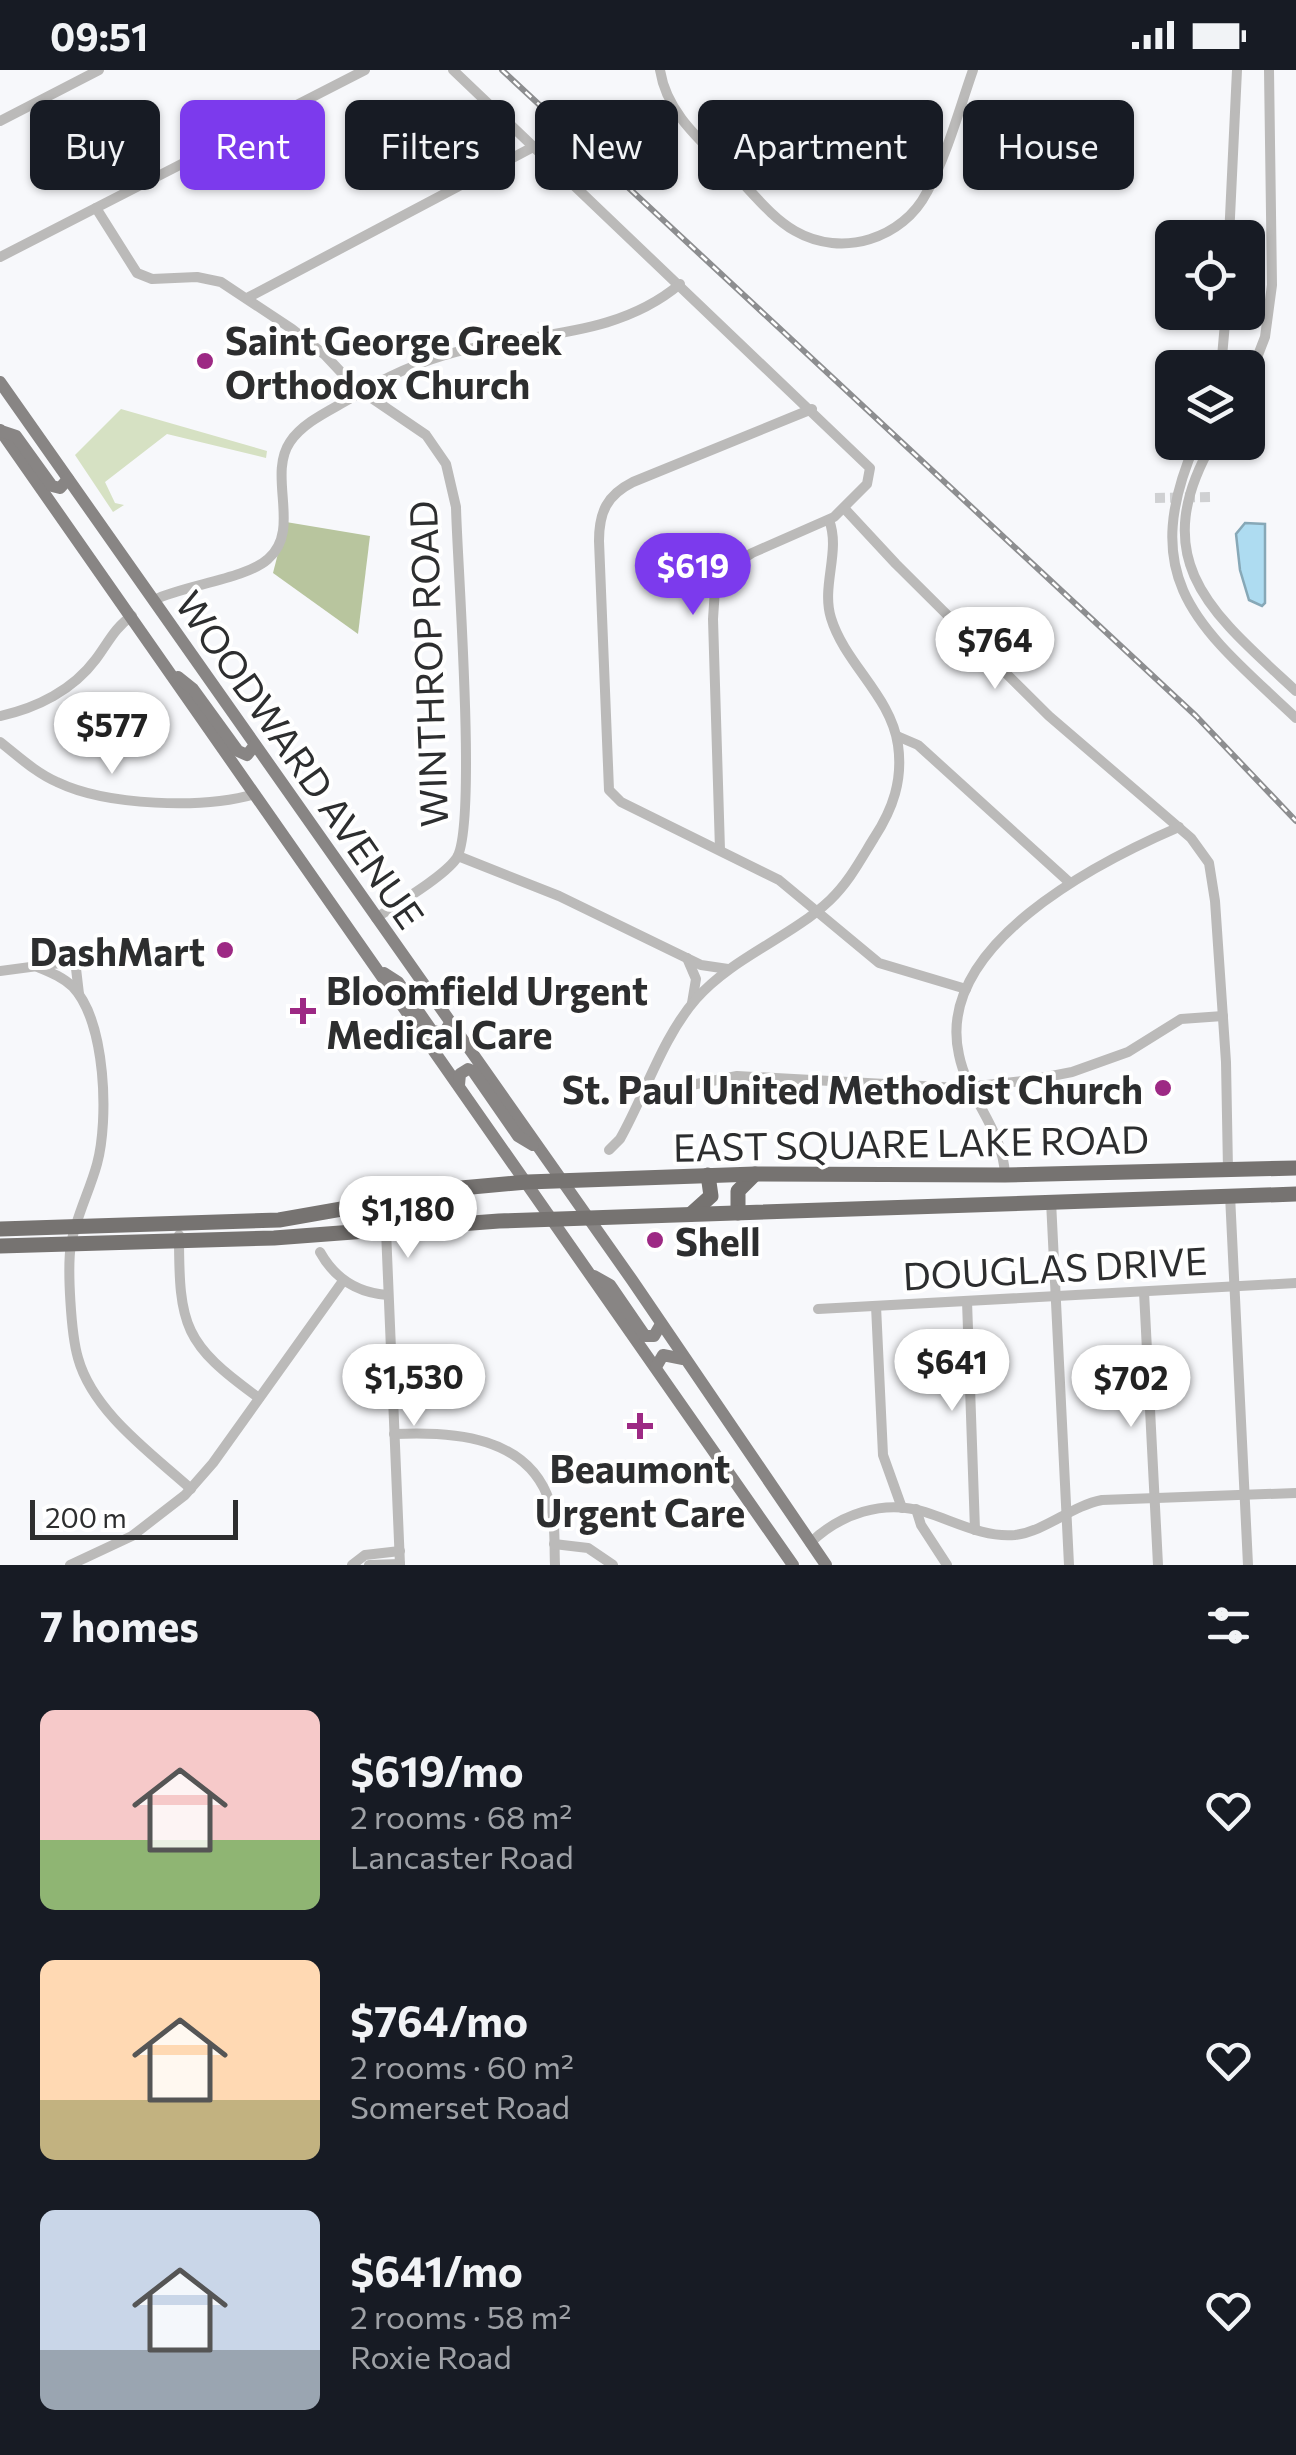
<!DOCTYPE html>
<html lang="en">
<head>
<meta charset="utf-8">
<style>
	:root { --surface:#171b24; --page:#242831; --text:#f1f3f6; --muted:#9ea1a6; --accent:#7c3aed }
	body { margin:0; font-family:Commissioner,sans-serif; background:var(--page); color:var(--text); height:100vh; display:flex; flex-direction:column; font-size:38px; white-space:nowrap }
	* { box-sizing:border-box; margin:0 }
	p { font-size:32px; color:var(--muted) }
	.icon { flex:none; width:55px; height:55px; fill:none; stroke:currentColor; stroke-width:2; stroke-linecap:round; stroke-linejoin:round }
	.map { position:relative; height:1495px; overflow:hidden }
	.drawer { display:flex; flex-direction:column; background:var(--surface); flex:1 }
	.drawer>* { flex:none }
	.guide { position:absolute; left:30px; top:30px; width:1238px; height:90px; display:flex; gap:20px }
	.buttons { position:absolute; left:1155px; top:150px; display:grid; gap:20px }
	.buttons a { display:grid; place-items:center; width:110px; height:110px; border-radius:15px; background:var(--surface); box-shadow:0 2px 8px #0004; font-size:50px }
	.scale { position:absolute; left:30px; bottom:25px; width:208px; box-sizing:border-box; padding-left:10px; border:5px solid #2d2e2f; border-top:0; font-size:28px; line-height:35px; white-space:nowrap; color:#2d2e2f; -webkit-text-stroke:8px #fff; paint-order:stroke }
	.price { position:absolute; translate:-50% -85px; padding:0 22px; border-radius:35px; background:#fff; color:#222; font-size:32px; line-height:65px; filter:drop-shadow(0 2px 5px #0008) }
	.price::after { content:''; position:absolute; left:50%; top:60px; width:30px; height:22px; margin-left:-15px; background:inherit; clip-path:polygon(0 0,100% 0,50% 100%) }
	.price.current { background:var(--accent); color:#fff }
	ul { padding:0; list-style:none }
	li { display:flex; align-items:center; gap:30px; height:250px; padding:0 40px }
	li span { display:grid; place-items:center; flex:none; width:280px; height:200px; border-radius:15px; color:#555 }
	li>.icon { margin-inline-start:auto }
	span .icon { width:120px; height:120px; fill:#fffc; stroke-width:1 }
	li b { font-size:42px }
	h2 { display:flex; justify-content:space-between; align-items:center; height:120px; padding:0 40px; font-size:42px }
	.chip { padding:0 35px; border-radius:15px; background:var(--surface); box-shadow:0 2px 8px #0004; font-size:35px; line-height:90px }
	.chip.current { background:var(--accent); color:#fff }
	.status { display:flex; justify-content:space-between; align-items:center; height:70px; padding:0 50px; background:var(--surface); direction:ltr }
	.status svg { height:28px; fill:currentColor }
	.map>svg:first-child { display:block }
</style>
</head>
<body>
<div class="status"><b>09:51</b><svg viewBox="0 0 49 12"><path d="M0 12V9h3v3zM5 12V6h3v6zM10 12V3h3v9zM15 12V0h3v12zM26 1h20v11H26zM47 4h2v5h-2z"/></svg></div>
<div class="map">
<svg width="1296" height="1495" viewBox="0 0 1296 1495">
	<rect width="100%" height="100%" fill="#f7f8fb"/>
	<polygon fill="#d6e1c3" points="121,339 267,381 266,388 167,364 105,412 115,433 124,435 113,442 75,385"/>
	<polygon fill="#b8c59e" points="286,452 370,466 358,564 273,503"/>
	<polygon fill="#aedcf1" stroke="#87a8b7" stroke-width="2.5" points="1245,453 1265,454 1265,533 1262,536 1249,530 1240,500 1236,464"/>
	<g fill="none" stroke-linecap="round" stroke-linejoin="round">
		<polyline stroke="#cfd0d2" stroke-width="10" stroke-dasharray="10 5" stroke-linecap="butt" points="1155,428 1210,427"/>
		<g stroke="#bbbab9" stroke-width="10">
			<polyline points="453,0 870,398 867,414 834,447 752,483 724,501 715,519 713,549 720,780"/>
			<path d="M660 0C667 45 704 73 734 104 753 123 772 148 795 161 842 188 903 169 927 122 947 85 959 40 973 0"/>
			<polyline points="0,51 99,0"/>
			<path d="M96 138 137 203 152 209 197 207 221 212 292 259 325 285 354 316 426 365 446 394 456 437C457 491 478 760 456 789 443 807 397 834 376 848"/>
			<polyline points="1229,168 1237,0"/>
			<polyline points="0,187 365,0"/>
			<polyline points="249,227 535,76"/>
			<polyline points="1221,298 1226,242"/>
			<polyline points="1248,311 1265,267 1272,215 1269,0"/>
			<path d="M812 339 633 412C607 425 599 442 599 471L609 720 621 732 779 810 879 893 966 919"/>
			<path d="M1196 372C1135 512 1200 558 1296 648"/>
			<path d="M1213 372C1144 492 1213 544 1296 621"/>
			<polyline points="844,438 896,494 1049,646 1191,768 1209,793 1215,831 1226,992 1228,1100"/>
			<path d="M154 530C184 515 246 509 268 489 302 460 267 406 290 372 303 352 331 340 351 328 382 309 421 291 456 282 533 262 616 268 680 214"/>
			<path d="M0 646C37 638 73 620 96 589 108 573 115 557 132 546"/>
			<polyline points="897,666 918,675 1069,812"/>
			<path d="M0 672C18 686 36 703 57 712 107 736 203 739 255 724"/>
			<polyline points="458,786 559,826 701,895 728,899"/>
			<polyline points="687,888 696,909 692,933"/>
			<polyline points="75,890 79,924"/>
			<path d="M33 895C47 901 62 906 73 917 106 952 109 1050 97 1094 90 1120 76 1147 71 1174 67 1198 71 1264 78 1288 93 1342 151 1383 191 1419"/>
			<polyline points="0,901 98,888 158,886"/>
			<polyline points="646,1019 666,1020 737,1006 959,1018 1031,1010 1072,1002 1128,982 1181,949 1223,946"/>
			<path d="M609 1080 620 1069C645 1025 662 968 696 929 733 887 790 868 830 830 849 812 861 789 874 768 893 739 903 710 898 675 891 626 845 594 831 548 821 516 841 481 829 450"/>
			<path d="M1005 1105C1003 1059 968 1029 959 985 934 875 1098 792 1179 757"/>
			<polyline points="1230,1125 1248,1495"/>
			<polyline points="1051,1131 1069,1495"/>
			<polyline points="386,1160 400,1495"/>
			<path d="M179 1165C179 1257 184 1274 259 1328"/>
			<path d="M320 1182C335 1209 357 1223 388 1225"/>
			<polyline points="1144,1222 1158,1495"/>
			<polyline points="967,1231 975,1460"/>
			<polyline points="876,1236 883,1385 902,1438"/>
			<polyline points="818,1239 1296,1213"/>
			<path d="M394 1364C453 1361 529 1366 550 1433 556 1453 554 1475 555 1495"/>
			<polyline points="916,1439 921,1455 947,1495"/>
			<path d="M810 1473C840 1444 883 1429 925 1442 954 1451 984 1468 1015 1465 1046 1461 1071 1436 1102 1430L1296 1423"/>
			<polyline points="554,1474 588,1478 613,1495"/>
			<polyline points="70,1495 132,1466 185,1425 213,1393 343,1211"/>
			<polyline points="352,1495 365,1485 400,1481"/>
			<polyline points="369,1495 400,1494"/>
		</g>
		<g stroke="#888584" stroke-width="12">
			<polyline points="0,312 632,1210 826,1495"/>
			<polyline points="0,360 793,1495"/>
			<polyline points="1,361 16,366 52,416 60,418 68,409"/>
			<polyline points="178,607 193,619 238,681 247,685 255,675"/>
			<polyline points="384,903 398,912 432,961 444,963 450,953"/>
			<polyline points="459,1015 460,1004 468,999 473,1001 518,1066 533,1075"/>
			<polyline points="594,1206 610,1215 645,1266 654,1266 661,1254"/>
			<polyline points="656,1297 663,1285 683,1289"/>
		</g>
		<g stroke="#767371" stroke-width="15">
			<polyline points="738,1143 738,1121 755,1104"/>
			<polyline points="691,1144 711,1126 708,1105"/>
			<polyline points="0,1159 279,1150 461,1118 527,1112 755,1104 1005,1105 1296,1098"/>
			<polyline points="0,1176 274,1168 499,1151 1296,1124"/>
		</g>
		<defs>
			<polyline id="rail" points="502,0 1196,646 1296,751"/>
		</defs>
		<use href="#rail" stroke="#8d8e90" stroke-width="6"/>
		<use href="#rail" stroke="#fff" stroke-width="2.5" stroke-dasharray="8" stroke-linecap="butt"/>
	</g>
	<g fill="#9d2984" stroke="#fff" stroke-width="4">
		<circle cx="205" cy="291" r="10"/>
		<circle cx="225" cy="880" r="10"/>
		<path d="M298 926h10v10h10v10h-10v10h-10v-10h-10v-10h10z"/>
		<circle cx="1163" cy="1018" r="10"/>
		<circle cx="655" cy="1170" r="10"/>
		<path d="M635 1341h10v10h10v10h-10v10h-10v-10h-10v-10h10z"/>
	</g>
	<g text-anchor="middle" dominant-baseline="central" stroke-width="8" stroke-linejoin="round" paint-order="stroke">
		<g font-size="38" font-weight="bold" fill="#2d2e2f" stroke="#fff" text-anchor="start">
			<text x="225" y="269">Saint George Greek<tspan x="225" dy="44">Orthodox Church</tspan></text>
			<text x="205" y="880" text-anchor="end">DashMart</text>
			<text x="326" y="919">Bloomfield Urgent<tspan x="326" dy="44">Medical Care</tspan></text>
			<text x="1143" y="1018" text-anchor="end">St. Paul United Methodist Church</text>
			<text x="675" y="1170">Shell</text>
			<text x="640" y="1397" text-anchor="middle">Beaumont<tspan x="640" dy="44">Urgent Care</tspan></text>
		</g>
		<g font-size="38" fill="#2d2e2f" stroke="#fff">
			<text transform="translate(427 594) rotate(-92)">WINTHROP ROAD</text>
			<text transform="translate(301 689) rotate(55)">WOODWARD AVENUE</text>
			<text transform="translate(911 1072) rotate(-1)">EAST SQUARE LAKE ROAD</text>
			<text transform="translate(1055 1197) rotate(-3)">DOUGLAS DRIVE</text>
		</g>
	</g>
</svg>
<div class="buttons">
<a><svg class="icon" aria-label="locate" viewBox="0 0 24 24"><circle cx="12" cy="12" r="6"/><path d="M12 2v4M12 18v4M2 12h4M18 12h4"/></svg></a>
<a><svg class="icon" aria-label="layers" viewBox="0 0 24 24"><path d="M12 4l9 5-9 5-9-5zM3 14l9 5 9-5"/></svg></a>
</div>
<div class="scale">200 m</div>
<b class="price current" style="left:693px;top:548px">$619</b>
<b class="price" style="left:995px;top:622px">$764</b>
<b class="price" style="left:112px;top:707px">$577</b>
<b class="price" style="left:408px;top:1191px">$1,180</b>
<b class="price" style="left:952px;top:1344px">$641</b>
<b class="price" style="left:414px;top:1359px">$1,530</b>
<b class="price" style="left:1131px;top:1360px">$702</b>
<div class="guide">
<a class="chip">Buy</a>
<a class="chip current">Rent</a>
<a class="chip">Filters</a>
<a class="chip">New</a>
<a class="chip">Apartment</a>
<a class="chip">House</a>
</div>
</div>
<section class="drawer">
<h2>7 homes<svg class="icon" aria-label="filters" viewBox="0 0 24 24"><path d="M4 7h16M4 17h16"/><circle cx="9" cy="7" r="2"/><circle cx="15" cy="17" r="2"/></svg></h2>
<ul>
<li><span style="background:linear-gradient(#f6c9c9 65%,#8fb573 0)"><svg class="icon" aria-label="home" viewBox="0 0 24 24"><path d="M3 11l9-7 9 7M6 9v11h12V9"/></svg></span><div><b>$619/mo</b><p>2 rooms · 68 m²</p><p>Lancaster Road</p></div><svg class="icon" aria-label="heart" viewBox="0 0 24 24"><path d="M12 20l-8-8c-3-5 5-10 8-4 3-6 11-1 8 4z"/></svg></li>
<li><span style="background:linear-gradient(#ffd9b3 70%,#c2b280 0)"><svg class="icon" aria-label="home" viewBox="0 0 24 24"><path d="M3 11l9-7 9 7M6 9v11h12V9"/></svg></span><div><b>$764/mo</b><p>2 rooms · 60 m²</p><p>Somerset Road</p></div><svg class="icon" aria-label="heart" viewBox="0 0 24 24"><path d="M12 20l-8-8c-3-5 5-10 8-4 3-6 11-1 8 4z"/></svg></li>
<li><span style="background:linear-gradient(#c9d6e8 70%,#9aa5b1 0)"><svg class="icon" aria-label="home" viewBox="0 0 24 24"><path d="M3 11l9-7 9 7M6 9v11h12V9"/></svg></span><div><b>$641/mo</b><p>2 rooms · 58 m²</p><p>Roxie Road</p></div><svg class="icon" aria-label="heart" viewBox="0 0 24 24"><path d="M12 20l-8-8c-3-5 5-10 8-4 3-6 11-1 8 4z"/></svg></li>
</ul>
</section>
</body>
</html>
